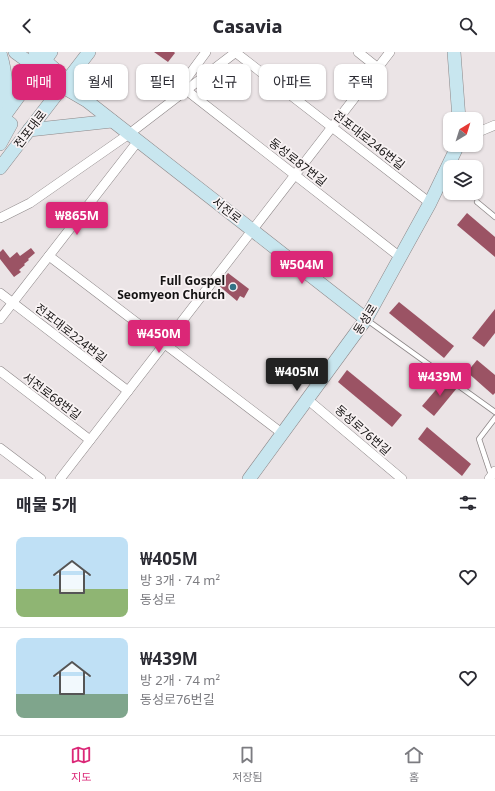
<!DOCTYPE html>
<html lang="ko">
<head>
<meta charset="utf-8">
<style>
	:root { --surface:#fff; --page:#f7f7f7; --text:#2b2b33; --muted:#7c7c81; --line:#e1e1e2; --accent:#db2777 }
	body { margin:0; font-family:"Noto Sans","Noto Sans KR",sans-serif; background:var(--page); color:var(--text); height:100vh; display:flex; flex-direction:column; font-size:15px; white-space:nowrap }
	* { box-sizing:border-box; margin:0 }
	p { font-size:13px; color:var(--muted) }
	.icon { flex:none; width:22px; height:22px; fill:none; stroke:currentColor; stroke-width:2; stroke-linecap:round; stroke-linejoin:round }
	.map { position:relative; height:427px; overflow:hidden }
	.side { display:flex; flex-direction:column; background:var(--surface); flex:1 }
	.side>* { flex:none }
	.hud { position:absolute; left:12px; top:12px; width:471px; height:36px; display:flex; gap:8px }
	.needle { width:26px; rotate:38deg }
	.tools { position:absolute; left:443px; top:60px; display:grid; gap:8px }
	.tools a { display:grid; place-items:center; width:40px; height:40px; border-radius:8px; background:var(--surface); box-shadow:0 1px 3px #0004; font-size:20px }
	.price { position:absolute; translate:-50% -34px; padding:0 9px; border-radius:4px; background:var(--accent); color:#fff; font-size:13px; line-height:26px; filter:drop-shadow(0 1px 2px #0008) }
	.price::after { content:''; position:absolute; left:50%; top:24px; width:12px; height:9px; margin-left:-6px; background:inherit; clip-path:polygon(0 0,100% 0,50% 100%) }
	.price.on { background:#222; color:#fff }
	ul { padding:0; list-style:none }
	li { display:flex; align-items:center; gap:12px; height:100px; padding:0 16px }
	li+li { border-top:1px solid var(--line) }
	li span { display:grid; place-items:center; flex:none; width:112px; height:80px; border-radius:8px; color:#555 }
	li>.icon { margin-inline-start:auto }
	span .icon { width:48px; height:48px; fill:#fffc; stroke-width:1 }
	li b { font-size:17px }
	h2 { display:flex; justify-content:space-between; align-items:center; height:48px; padding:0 16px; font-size:17px }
	.chip { padding:0 14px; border-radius:8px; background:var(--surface); box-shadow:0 1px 3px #0004; font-size:14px; line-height:36px }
	.chip.on { background:var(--accent); color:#fff }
	header { display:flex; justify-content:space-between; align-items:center; height:52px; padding:0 16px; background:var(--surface); font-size:18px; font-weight:800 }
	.dock { display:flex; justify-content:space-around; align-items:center; height:56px; border-top:1px solid var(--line); background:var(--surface); font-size:11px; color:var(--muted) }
	.dock a { display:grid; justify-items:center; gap:2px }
	.dock .on { color:var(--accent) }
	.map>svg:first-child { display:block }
</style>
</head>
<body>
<header><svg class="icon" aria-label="back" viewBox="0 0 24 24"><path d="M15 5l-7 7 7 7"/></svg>Casavia<svg class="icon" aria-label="search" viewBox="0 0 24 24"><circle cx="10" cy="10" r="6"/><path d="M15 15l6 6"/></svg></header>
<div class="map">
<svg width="495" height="427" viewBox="0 0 495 427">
	<rect width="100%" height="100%" fill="#ebe4e6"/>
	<g fill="#9b5364">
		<polygon points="154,0 174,0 175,1 168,10"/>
		<polygon points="467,161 495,185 495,205 457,173"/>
		<polygon points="31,196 35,201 28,207 29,208 24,212 25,213 19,218 21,220 14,225 0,207 0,200 3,197 10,206 17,200 20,204"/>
		<polygon points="228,221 249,237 244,246 240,244 237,249 218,233"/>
		<polygon points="399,250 454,294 444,306 389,261"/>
		<polygon points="495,257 495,281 484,295 472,286"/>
		<polygon points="477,308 495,323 495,341 493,343 467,320"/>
		<polygon points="347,318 402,363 392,375 338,330"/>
		<polygon points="446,326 457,336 434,364 422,354"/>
		<polygon points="427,375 471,412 462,424 418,387"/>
	</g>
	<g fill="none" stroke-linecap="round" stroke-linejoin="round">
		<defs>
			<g id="service">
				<polyline points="477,150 495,165"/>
				<polyline points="367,268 495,360"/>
				<polyline points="491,423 479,387 495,366"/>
			</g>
			<g id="minor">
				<polyline points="235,0 430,151"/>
				<polyline points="358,0 378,16"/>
				<polyline points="181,34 400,205"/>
				<polyline points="178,38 206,0"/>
				<polyline points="476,81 495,73"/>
				<polyline points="0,166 30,151 129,82 236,0"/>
				<polyline points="49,204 283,382"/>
				<polyline points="0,241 128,339"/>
				<polyline points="0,267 138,89"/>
				<polyline points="0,319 90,388"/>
				<polyline points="307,347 402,427"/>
				<polyline points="0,396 41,427"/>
				<polyline points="60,427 390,0"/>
				<polyline points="489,427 495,419"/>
			</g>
			<g id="secondary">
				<polyline points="15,0 63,35 87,49 366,267"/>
				<polyline points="35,0 74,34"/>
				<polyline points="454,0 459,67"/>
				<path d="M0 1C7 23 7 42 4 64"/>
				<polyline points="0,70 51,0"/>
				<polyline points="0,74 7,69 11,72 0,92"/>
				<polyline points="29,78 112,69"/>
				<polyline points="0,116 89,0"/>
				<polyline points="249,427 366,267 430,151 458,93"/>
			</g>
		</defs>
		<use href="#service" stroke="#8d8788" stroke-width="6"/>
		<use href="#minor" stroke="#8d8788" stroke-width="10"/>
		<use href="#secondary" stroke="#8d8788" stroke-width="14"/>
		<use href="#service" stroke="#fff" stroke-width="4.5"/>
		<use href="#minor" stroke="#fff" stroke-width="9"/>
		<use href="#secondary" stroke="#c8e6ef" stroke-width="13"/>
	</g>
	<circle fill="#327286" stroke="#f8f2f3" stroke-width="1.5" cx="233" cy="235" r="4"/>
	<g text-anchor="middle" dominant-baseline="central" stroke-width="3.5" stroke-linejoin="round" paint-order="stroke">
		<g font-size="12" fill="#161414" stroke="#f8f2f3">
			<text transform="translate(30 77) rotate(-52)">전포대로</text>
			<text transform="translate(369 88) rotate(38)">전포대로246번길</text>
			<text transform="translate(298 110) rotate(38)">동성로87번길</text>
			<text transform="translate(227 158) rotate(38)">서전로</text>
			<text transform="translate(365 267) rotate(-58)">동성로</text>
			<text transform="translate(71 281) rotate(38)">전포대로224번길</text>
			<text transform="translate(52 344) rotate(37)">서전로68번길</text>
			<text transform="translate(363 378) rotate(41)">동성로76번길</text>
		</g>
		<g font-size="12" font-weight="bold" fill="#161414" stroke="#f8f2f3" text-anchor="end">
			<text x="225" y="228">Full Gospel<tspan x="225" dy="14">Seomyeon Church</tspan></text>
		</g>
	</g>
</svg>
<div class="tools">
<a><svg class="needle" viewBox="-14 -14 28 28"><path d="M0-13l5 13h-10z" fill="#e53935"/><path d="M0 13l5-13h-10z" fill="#7c7c81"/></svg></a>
<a><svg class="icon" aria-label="layers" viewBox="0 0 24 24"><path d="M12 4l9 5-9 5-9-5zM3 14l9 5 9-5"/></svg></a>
</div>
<b class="price" style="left:77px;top:184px">₩865M</b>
<b class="price" style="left:302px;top:233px">₩504M</b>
<b class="price" style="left:159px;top:302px">₩450M</b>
<b class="price on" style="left:297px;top:340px">₩405M</b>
<b class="price" style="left:440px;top:345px">₩439M</b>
<div class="hud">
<a class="chip on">매매</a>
<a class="chip">월세</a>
<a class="chip">필터</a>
<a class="chip">신규</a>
<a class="chip">아파트</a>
<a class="chip">주택</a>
</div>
</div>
<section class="side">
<h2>매물 5개<svg class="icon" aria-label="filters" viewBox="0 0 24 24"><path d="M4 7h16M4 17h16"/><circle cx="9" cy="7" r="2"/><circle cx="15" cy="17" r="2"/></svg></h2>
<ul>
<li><span style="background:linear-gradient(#bfe0f5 65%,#8fb573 0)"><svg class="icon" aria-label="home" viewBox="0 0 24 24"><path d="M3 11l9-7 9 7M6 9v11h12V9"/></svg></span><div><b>₩405M</b><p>방 3개 · 74 m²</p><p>동성로</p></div><svg class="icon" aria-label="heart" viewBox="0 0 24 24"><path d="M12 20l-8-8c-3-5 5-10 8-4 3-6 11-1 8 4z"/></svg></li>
<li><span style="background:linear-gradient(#bfe0f5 70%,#7fa58c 0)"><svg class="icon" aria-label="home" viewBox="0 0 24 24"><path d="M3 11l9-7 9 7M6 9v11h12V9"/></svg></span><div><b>₩439M</b><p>방 2개 · 74 m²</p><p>동성로76번길</p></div><svg class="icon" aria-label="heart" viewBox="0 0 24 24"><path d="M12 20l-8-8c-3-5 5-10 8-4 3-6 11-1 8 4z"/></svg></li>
</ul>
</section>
<nav class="dock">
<a class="on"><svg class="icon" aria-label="map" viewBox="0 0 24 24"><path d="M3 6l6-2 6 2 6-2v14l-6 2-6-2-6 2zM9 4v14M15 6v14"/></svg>지도</a>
<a><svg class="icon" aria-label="saved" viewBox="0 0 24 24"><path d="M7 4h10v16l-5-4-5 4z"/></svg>저장됨</a>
<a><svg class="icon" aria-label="home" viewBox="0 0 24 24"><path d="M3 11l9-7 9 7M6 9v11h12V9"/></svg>홈</a>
</nav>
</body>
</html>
